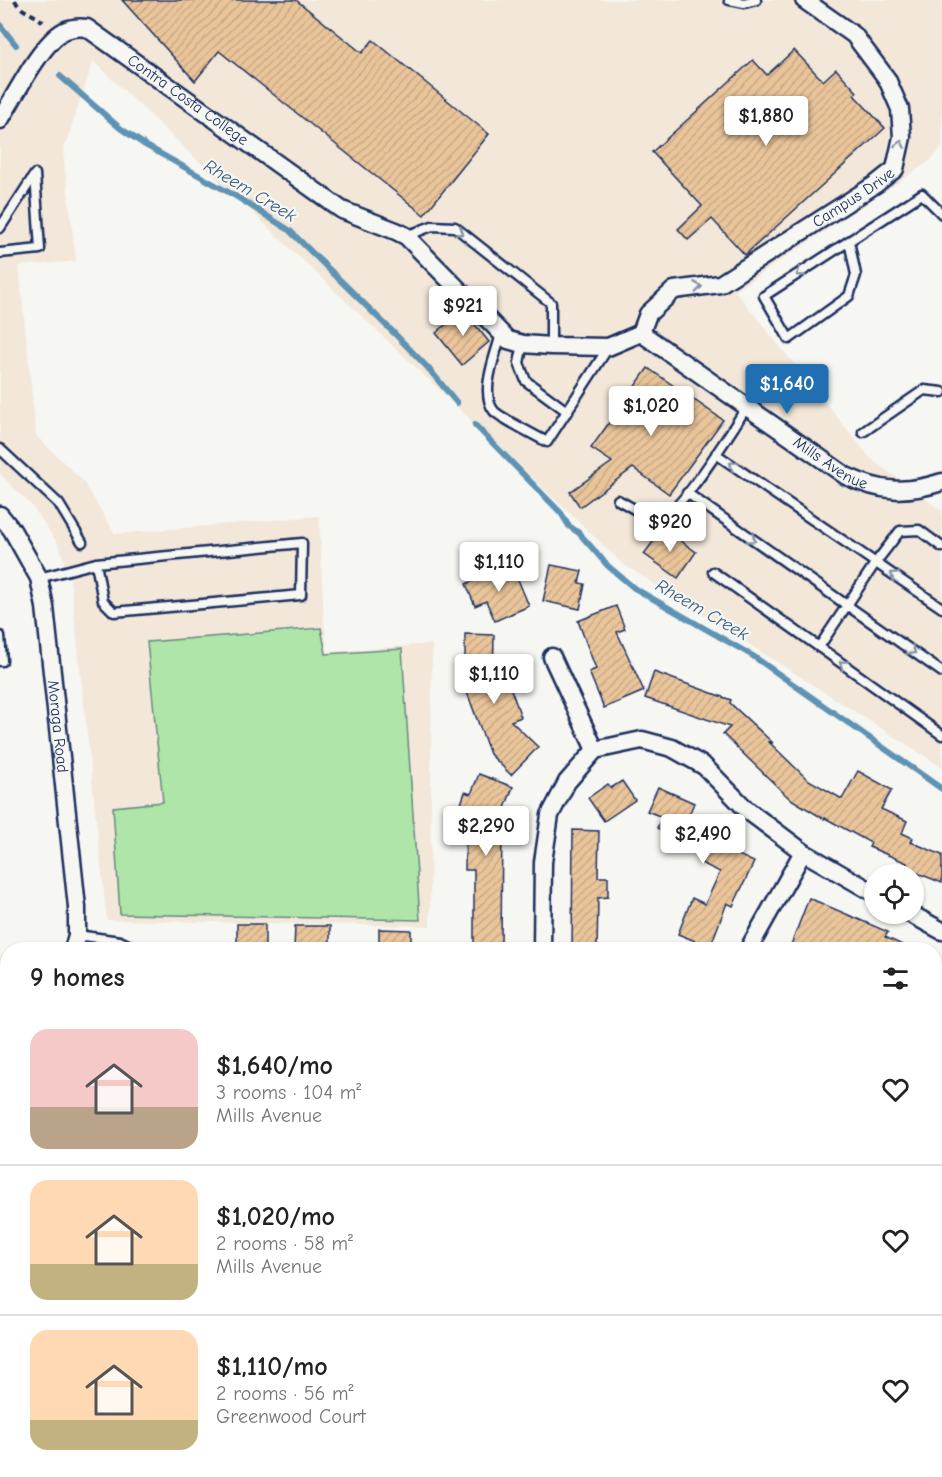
<!DOCTYPE html>
<html lang="en">
<head>
<meta charset="utf-8">
<style>
	:root { --surface:#fff; --page:#f2f2f2; --text:#222; --muted:#767676; --line:#e0e0e0; --accent:#1f6fb2 }
	body { margin:0; font-family:"Comic Neue",sans-serif; background:var(--page); color:var(--text); height:100vh; display:flex; flex-direction:column; font-size:22px; white-space:nowrap }
	* { box-sizing:border-box; margin:0 }
	p { font-size:20px; color:var(--muted) }
	.icon { flex:none; width:33px; height:33px; fill:none; stroke:currentColor; stroke-width:2; stroke-linecap:round; stroke-linejoin:round }
	.map { position:relative; flex:1; overflow:hidden }
	.panel { position:absolute; left:0px; top:942px; width:942px; height:536px; display:flex; flex-direction:column; background:var(--surface); border-radius:24px 24px 0 0; box-shadow:0 2px 4px #0004 }
	.panel>* { flex:none }
	.tools { position:absolute; left:864px; top:864px; display:grid; gap:12px }
	.tools a { display:grid; place-items:center; width:60px; height:60px; border-radius:50%; background:var(--surface); box-shadow:0 2px 4px #0004; font-size:30px }
	.price { position:absolute; translate:-50% -51px; padding:0 14px; border-radius:6px; background:#fff; color:#222; font-size:20px; line-height:39px; filter:drop-shadow(0 2px 3px #0008) }
	.price::after { content:''; position:absolute; left:50%; top:36px; width:18px; height:14px; margin-left:-9px; background:inherit; clip-path:polygon(0 0,100% 0,50% 100%) }
	.price.selected { background:var(--accent); color:#fff }
	ul { padding:0; list-style:none }
	li { display:flex; align-items:center; gap:18px; height:150px; padding:0 30px }
	li+li { border-top:2px solid var(--line) }
	li span { display:grid; place-items:center; flex:none; width:168px; height:120px; border-radius:18px; color:#555 }
	li>.icon { margin-inline-start:auto }
	span .icon { width:72px; height:72px; fill:#fffc; stroke-width:1 }
	li b { font-size:26px }
	h2 { display:flex; justify-content:space-between; align-items:center; height:72px; padding:0 30px; font-size:26px }
	.map>svg:first-child { display:block }
</style>
</head>
<body>
<div class="map">
<svg width="942" height="1477" viewBox="0 0 942 1477">
	<defs>
		<pattern id="building-hatch" width="6" height="6" patternUnits="userSpaceOnUse" patternTransform="scale(1.5)"><rect width="6" height="6" fill="#eac59a"/><path d="M-1 1l2-2M0 6l6-6M5 7l2-2" fill="none" stroke="#c8aa87"/></pattern>
	</defs>
	<rect width="100%" height="100%" fill="#f6f6f2"/>
	<filter id="ink" filterUnits="userSpaceOnUse"><feTurbulence type="fractalNoise" baseFrequency=".0167" numOctaves="2"/><feDisplacementMap in="SourceGraphic" scale="12" xChannelSelector="R" yChannelSelector="G"/><feConvolveMatrix kernelMatrix="1 2 1 2 8 2 1 2 1" color-interpolation-filters="sRGB"/></filter>
	<g filter="url(#ink)">
		<polygon fill="#f2e7d8" points="0,0 942,0 942,147 931,160 735,291 871,459 942,511 942,767 623,564 93,61 63,152 76,261 19,266 36,436 82,480 115,534 319,516 324,625 328,652 432,644 430,926 107,920 71,583 59,545 32,506 0,474"/>
		<polygon fill="#afe5a8" stroke="#658a83" stroke-width="1.5" points="321,628 326,654 402,649 420,920 120,914 113,807 163,802 147,642"/>
		<g fill="none" stroke-linecap="round" stroke-linejoin="round">
			<g stroke="#5f93b4" stroke-width="6">
				<polyline points="0,25 16,45"/>
				<polyline points="60,76 120,128 145,145 237,197 289,230 395,334 428,368 457,403"/>
				<polyline points="475,425 561,513 569,526 579,533 608,566 634,588 753,656 942,789"/>
			</g>
		</g>
		<g fill="url(#building-hatch)" stroke="#1b2f5e" stroke-width="1.5">
			<polygon points="122,0 296,0 362,53 373,40 489,134 424,215 219,51 195,81"/>
			<polygon points="794,50 823,81 836,69 857,92 854,95 885,128 745,255 712,219 688,240 678,229 702,206 652,152 753,60 767,75"/>
			<polygon points="463,310 489,342 462,365 436,333"/>
			<polygon points="648,368 723,420 669,494 633,468 580,507 570,492 612,462 591,448"/>
			<polygon points="663,528 696,552 678,578 644,554"/>
			<polygon points="512,565 529,606 495,621 486,601 475,606 466,584"/>
			<polygon points="551,565 582,571 579,583 585,584 580,609 543,601"/>
			<polygon points="616,606 625,629 617,632 644,691 604,708 589,672 596,669 578,621"/>
			<polygon points="465,634 494,635 493,686 508,681 521,717 511,721 538,747 511,775 490,754 465,687"/>
			<polygon points="654,672 731,700 730,703 773,743 769,742 807,779 842,799 858,771 892,790 881,809 907,821 902,833 913,838 911,842 942,855 942,883 905,868 907,863 869,847 871,843 825,818 824,819 789,798 723,734 730,727 645,698"/>
			<polygon points="479,774 513,787 502,816 501,950 474,950 474,870 465,870 466,809 460,807 465,792 471,794"/>
			<polygon points="622,781 635,800 604,821 588,798 608,784 611,788"/>
			<polygon points="658,787 694,803 688,817 727,834 721,847 754,862 733,906 727,903 710,947 678,934 692,898 705,904 720,872 701,863 706,852 657,828 662,817 647,811"/>
			<polygon points="573,830 599,831 598,877 608,877 608,897 598,898 597,950 572,950"/>
			<polygon points="809,898 888,932 885,937 913,950 789,950"/>
			<rect x="237" y="924" width="28" height="26"/>
			<polygon points="295,926 330,926 330,950 294,950"/>
			<polygon points="379,929 411,930 411,950 379,950"/>
		</g>
		<g fill="none" stroke-linecap="round" stroke-linejoin="round">
			<defs>
				<g id="lane">
					<polyline points="729,0 744,3 756,0"/>
					<polyline points="0,228 35,174 40,249 0,253"/>
					<polyline points="406,236 432,226 455,227 551,303 551,346"/>
					<polyline points="849,241 856,275 849,296 789,339 764,296 922,194 942,214"/>
					<path d="M501 334C496 354 479 393 494 411 499 417 538 437 547 442L608 348"/>
					<polyline points="523,344 519,363 526,381 568,412"/>
					<polyline points="863,432 924,390 942,392"/>
					<polyline points="0,449 59,504 82,542"/>
					<polyline points="716,454 942,608"/>
					<polyline points="687,493 942,672"/>
					<path d="M618 500C630 506 647 519 661 517 680 514 734 427 746 408"/>
					<polyline points="713,572 819,647 876,562 900,531 919,530 942,547"/>
					<polyline points="39,578 96,563 302,543 301,595 114,612 103,601 96,563"/>
					<polyline points="0,636 2,661 0,661"/>
					<polyline points="819,647 942,735"/>
					<polyline points="77,935 120,941 139,950"/>
					<polyline points="0,1153 8,1152"/>
					<polyline points="0,1406 7,1407"/>
					<polyline points="161,1477 178,1470"/>
				</g>
				<g id="street">
					<path id="s1" d="M0 120C15 96 41 43 64 31 72 27 79 27 87 28L342 210 396 231 406 236 508 340 523 344 551 346 608 347 641 333"/>
					<path id="s2" d="M641 333 648 314 674 290 720 284 876 184 895 169 902 137 900 109 887 79 854 35 804 0"/>
					<path id="s3" d="M641 333 846 476C881 492 905 494 942 482"/>
					<path id="s4" d="M0 515 12 530 39 578 45 607 77 907V935L73 950"/>
					<polyline points="552,657 595,750"/>
					<polyline points="911,914 942,931"/>
					<polyline points="542,950 543,862 550,815 567,782 595,750 642,740 672,748 704,766 747,810 803,852 874,893"/>
					<polyline points="748,950 803,852"/>
					<polyline points="0,1010 8,1005"/>
					<polyline points="937,1137 942,1124"/>
					<polyline points="763,1470 771,1477"/>
					<polyline points="538,1477 538,1470"/>
				</g>
				<g id="secondary">
					<polyline points="0,1295 8,1299"/>
					<polyline points="0,1333 8,1338"/>
					<polyline points="934,1398 942,1389"/>
					<polyline points="113,1470 117,1477"/>
					<polyline points="148,1470 152,1477"/>
					<polyline points="876,1477 881,1470"/>
				</g>
			</defs>
			<use href="#lane" stroke="#1b2f5e" stroke-width="13"/>
			<use href="#street" stroke="#1b2f5e" stroke-width="21"/>
			<use href="#secondary" stroke="#1b2f5e" stroke-width="28"/>
			<path stroke="#1b2f5e" stroke-width="4" stroke-dasharray="6 4.5" stroke-linecap="butt" d="M15 0C20 12 34 13 43 22"/>
			<use href="#lane" stroke="#f6f6f2" stroke-width="8"/>
			<use href="#street" stroke="#f6f6f2" stroke-width="16"/>
			<use href="#secondary" stroke="#f6f6f2" stroke-width="24"/>
		</g>
		<defs><path id="oneway-chevron" d="M-2-3.5L2.5 0L-2 3.5" fill="none" stroke-width="1.6" stroke-linecap="round" stroke-linejoin="round" transform="scale(1.5)"/></defs>
		<g stroke="#8892a8">
			<use href="#oneway-chevron" transform="translate(900 144) rotate(-81)"/>
			<use href="#oneway-chevron" transform="translate(460 232) rotate(33)"/>
			<use href="#oneway-chevron" transform="translate(800 273) rotate(147)"/>
			<use href="#oneway-chevron" transform="translate(698 287) rotate(-7)"/>
			<use href="#oneway-chevron" transform="translate(733 465) rotate(-146)"/>
			<use href="#oneway-chevron" transform="translate(752 539) rotate(35)"/>
			<use href="#oneway-chevron" transform="translate(894 575) rotate(-145)"/>
			<use href="#oneway-chevron" transform="translate(912 651) rotate(35)"/>
			<use href="#oneway-chevron" transform="translate(843 664) rotate(-145)"/>
		</g>
	</g>
	<g text-anchor="middle" dominant-baseline="central" stroke-width="4.5" stroke-linejoin="round" paint-order="stroke">
		<g font-size="16" fill="#1b2f5e" stroke="#f6f6f2">
			<text stroke="none"><textPath href="#s1" startOffset="258">Contra Costa College</textPath></text>
			<text stroke="none"><textPath href="#s2" startOffset="261">Campus Drive</textPath></text>
			<text stroke="none"><textPath href="#s3" startOffset="230">Mills Avenue</textPath></text>
			<text stroke="none"><textPath href="#s4" startOffset="224">Moraga Road</textPath></text>
		</g>
		<g font-size="18" font-style="italic" fill="#375882" stroke="#f6f6f2">
			<text transform="translate(250 191) rotate(31)">Rheem Creek</text>
			<text transform="translate(702 610) rotate(30)">Rheem Creek</text>
		</g>
	</g>
</svg>
<div class="tools">
<a><svg class="icon" aria-label="locate" viewBox="0 0 24 24"><circle cx="12" cy="12" r="6"/><path d="M12 2v4M12 18v4M2 12h4M18 12h4"/></svg></a>
</div>
<b class="price" style="left:766px;top:147px">$1,880</b>
<b class="price" style="left:463px;top:337px">$921</b>
<b class="price selected" style="left:787px;top:415px">$1,640</b>
<b class="price" style="left:651px;top:437px">$1,020</b>
<b class="price" style="left:670px;top:553px">$920</b>
<b class="price" style="left:499px;top:593px">$1,110</b>
<b class="price" style="left:494px;top:705px">$1,110</b>
<b class="price" style="left:486px;top:857px">$2,290</b>
<b class="price" style="left:703px;top:865px">$2,490</b>
<section class="panel">
<h2>9 homes<svg class="icon" aria-label="filters" viewBox="0 0 24 24"><path d="M4 7h16M4 17h16"/><circle cx="9" cy="7" r="2"/><circle cx="15" cy="17" r="2"/></svg></h2>
<ul>
<li><span style="background:linear-gradient(#f6c9c9 65%,#b9a48a 0)"><svg class="icon" aria-label="home" viewBox="0 0 24 24"><path d="M3 11l9-7 9 7M6 9v11h12V9"/></svg></span><div><b>$1,640/mo</b><p>3 rooms · 104 m²</p><p>Mills Avenue</p></div><svg class="icon" aria-label="heart" viewBox="0 0 24 24"><path d="M12 20l-8-8c-3-5 5-10 8-4 3-6 11-1 8 4z"/></svg></li>
<li><span style="background:linear-gradient(#ffd9b3 70%,#c2b280 0)"><svg class="icon" aria-label="home" viewBox="0 0 24 24"><path d="M3 11l9-7 9 7M6 9v11h12V9"/></svg></span><div><b>$1,020/mo</b><p>2 rooms · 58 m²</p><p>Mills Avenue</p></div><svg class="icon" aria-label="heart" viewBox="0 0 24 24"><path d="M12 20l-8-8c-3-5 5-10 8-4 3-6 11-1 8 4z"/></svg></li>
<li><span style="background:linear-gradient(#ffd9b3 75%,#c2b280 0)"><svg class="icon" aria-label="home" viewBox="0 0 24 24"><path d="M3 11l9-7 9 7M6 9v11h12V9"/></svg></span><div><b>$1,110/mo</b><p>2 rooms · 56 m²</p><p>Greenwood Court</p></div><svg class="icon" aria-label="heart" viewBox="0 0 24 24"><path d="M12 20l-8-8c-3-5 5-10 8-4 3-6 11-1 8 4z"/></svg></li>
</ul>
</section>
</div>
</body>
</html>
